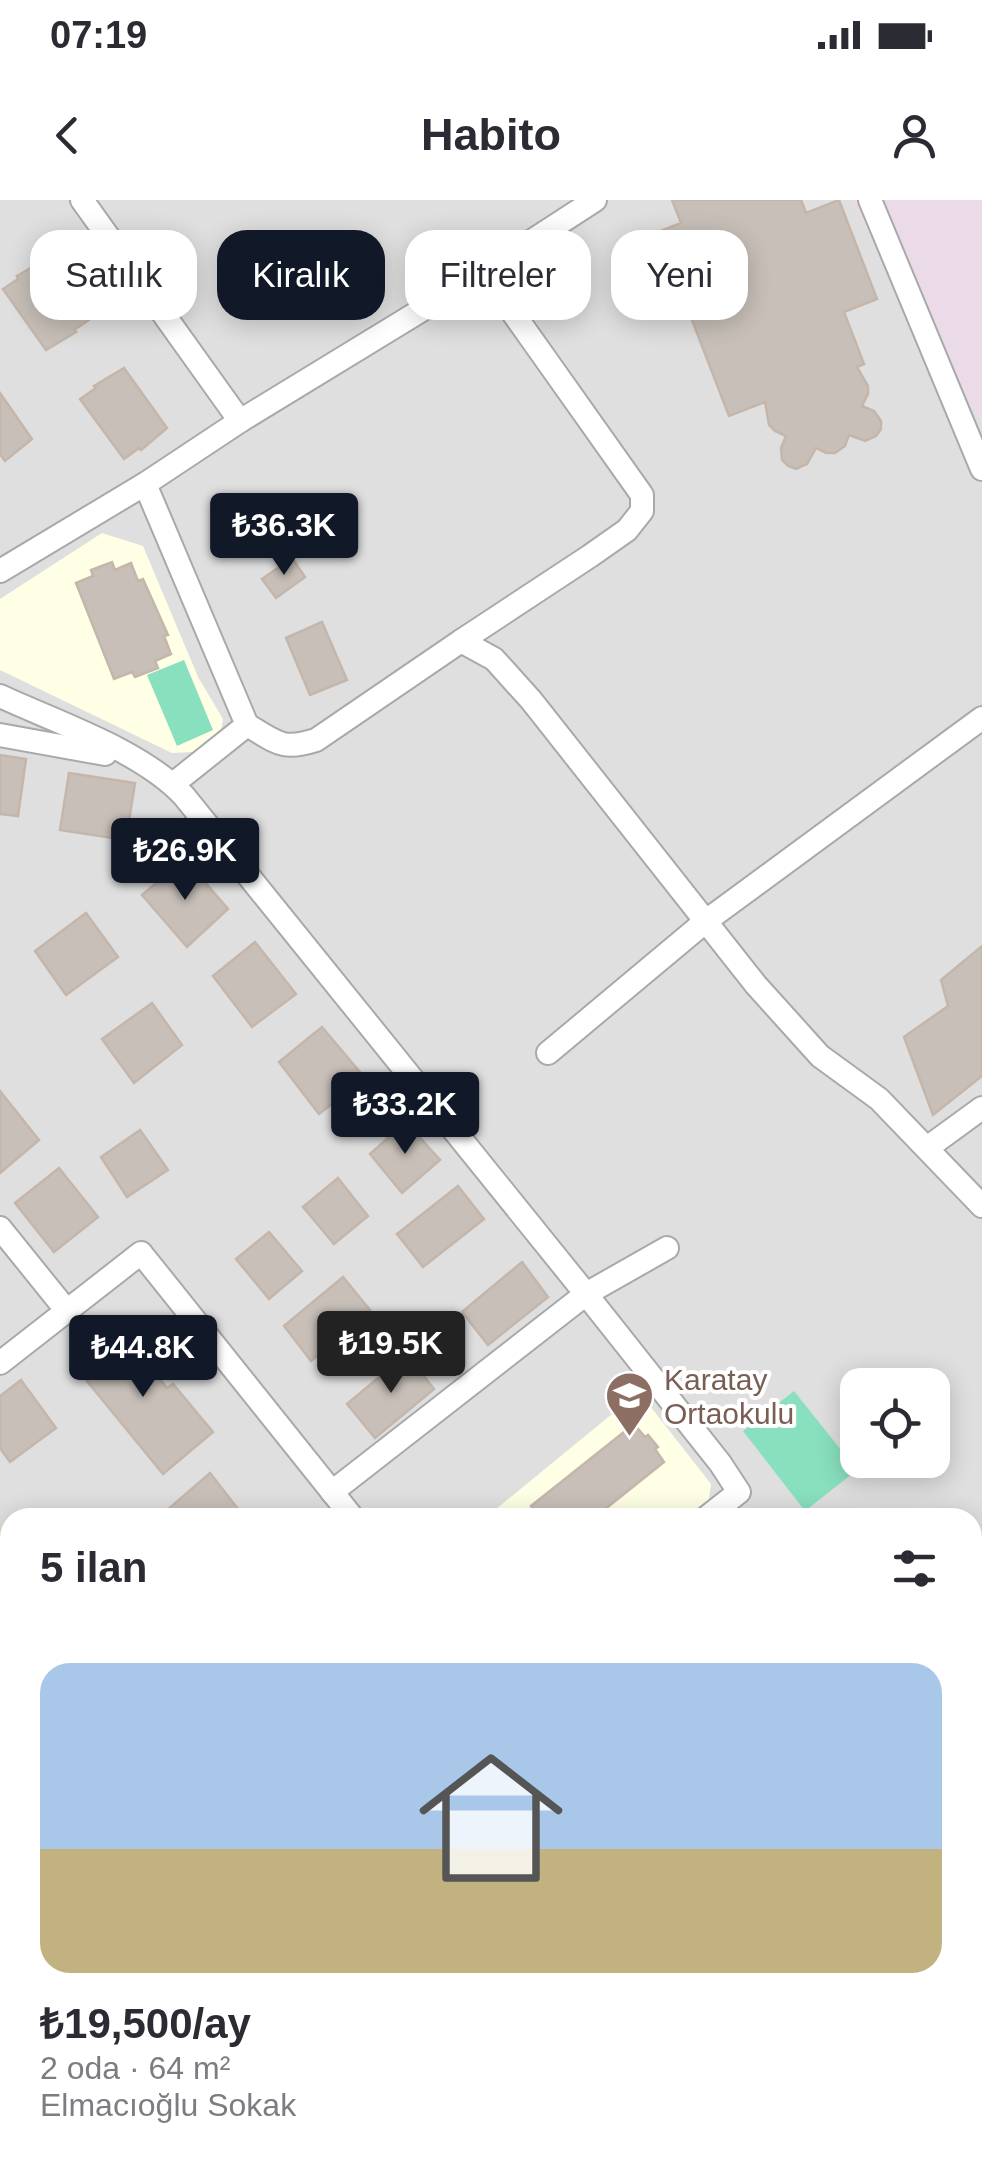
<!DOCTYPE html>
<html lang="tr">
<head>
<meta charset="utf-8">
<style>
	:root { --surface:#fff; --page:#f2f2f3; --text:#2b2b33; --muted:#7c7c81; --line:#e1e1e2; --accent:#111827 }
	body { margin:0; font-family:Helvetica,sans-serif; background:var(--page); color:var(--text); height:100vh; display:flex; flex-direction:column; font-size:38px; white-space:nowrap }
	* { box-sizing:border-box; margin:0 }
	p { font-size:32px; color:var(--muted) }
	.icon { flex:none; width:55px; height:55px; fill:none; stroke:currentColor; stroke-width:2; stroke-linecap:round; stroke-linejoin:round }
	.map { position:relative; flex:1; overflow:hidden }
	.side { position:absolute; left:0px; top:1308px; width:982px; height:672px; display:flex; flex-direction:column; background:var(--surface); border-radius:30px 30px 0 0; box-shadow:0 5px 25px #0003 }
	.side>* { flex:none }
	.guide { position:absolute; left:30px; top:30px; width:922px; height:90px; display:flex; gap:20px }
	.controls { position:absolute; left:840px; top:1168px; display:grid; gap:20px }
	.controls a { display:grid; place-items:center; width:110px; height:110px; border-radius:20px; background:var(--surface); box-shadow:0 5px 25px #0003; font-size:50px }
	.price { position:absolute; translate:-50% -85px; padding:0 22px; border-radius:10px; background:var(--accent); color:#fff; font-size:32px; line-height:65px; filter:drop-shadow(0 2px 5px #0008) }
	.price::after { content:''; position:absolute; left:50%; top:60px; width:30px; height:22px; margin-left:-15px; background:inherit; clip-path:polygon(0 0,100% 0,50% 100%) }
	.price.on { background:#222; color:#fff }
	ul { padding:0; list-style:none }
	li { display:grid; align-content:center; gap:20px; height:530px; padding:0 40px }
	li+li { border-top:2px solid var(--line) }
	li span { display:grid; place-items:center; height:310px; border-radius:30px; color:#555 }
	li>.icon { margin-inline-start:auto }
	span .icon { width:180px; height:180px; fill:#fffc; stroke-width:1 }
	li b { font-size:42px }
	h2 { display:flex; justify-content:space-between; align-items:center; height:120px; padding:0 40px; font-size:42px }
	.tag { padding:0 35px; border-radius:30px; background:var(--surface); box-shadow:0 5px 25px #0003; font-size:35px; line-height:90px }
	.tag.on { background:var(--accent); color:#fff }
	.status { display:flex; justify-content:space-between; align-items:center; height:70px; padding:0 50px; background:var(--surface); direction:ltr }
	.status svg { height:28px; fill:currentColor }
	header { display:flex; justify-content:space-between; align-items:center; height:130px; padding:0 40px; background:var(--surface); font-size:45px; font-weight:600 }
	.map>svg:first-child { display:block }
</style>
</head>
<body>
<div class="status"><b>07:19</b><svg viewBox="0 0 49 12"><path d="M0 12V9h3v3zM5 12V6h3v6zM10 12V3h3v9zM15 12V0h3v12zM26 1h20v11H26zM47 4h2v5h-2z"/></svg></div>
<header><svg class="icon" aria-label="back" viewBox="0 0 24 24"><path d="M15 5l-7 7 7 7"/></svg>Habito<svg class="icon" aria-label="person" viewBox="0 0 24 24"><circle cx="12" cy="8" r="4"/><path d="M4 21q1-7 8-7t8 7"/></svg></header>
<div class="map">
<svg width="982" height="1978" viewBox="0 0 982 1978">
	<rect width="100%" height="100%" fill="#f2efe9"/>
	<path fill="#e0dfdf" fill-rule="evenodd" d="M0 0H982V1978H0ZM858 1185H932V1260H858ZM10 1318H972V1970H10Z"/>
	<polygon fill="#ebdbe8" points="851,0 982,0 982,224 963,191"/>
	<g fill="#ffffe5">
		<polygon points="102,333 143,346 198,477 223,519 221,530 193,552 172,553 0,470 0,399"/>
		<polygon points="639,1192 711,1284 709,1299 687,1317 485,1318"/>
	</g>
	<polygon fill="#cdebb0" points="10,1321 10,1540 0,1547 0,1329"/>
	<g fill="#88e0be">
		<polygon points="184,460 213,530 177,546 147,475"/>
		<polygon points="794,1191 857,1270 805,1311 743,1231"/>
	</g>
	<g fill="#c7bfb8" stroke="#c4b6ab" stroke-width="2.5">
		<polygon points="672,0 801,0 806,13 839,0 877,99 844,112 864,164 857,167 868,186 868,194 862,206 874,211 881,221 881,229 876,236 865,241 849,235 845,246 835,253 826,253 816,248 807,264 796,269 788,266 782,260 781,248 786,236 775,231 769,225 765,202 729,216 658,32 681,23"/>
		<polygon points="46,59 90,119 74,130 76,132 46,150 3,89 18,79 17,76"/>
		<polygon points="124,168 167,228 141,250 139,248 124,259 80,199 96,188 94,186"/>
		<polygon points="0,193 32,239 5,261 0,254"/>
		<polygon points="292,358 305,377 276,398 262,379"/>
		<polygon points="112,362 115,370 131,363 138,381 143,379 168,435 164,436 171,454 155,461 158,468 135,477 132,472 114,479 76,383 93,376 91,370"/>
		<polygon points="322,422 347,480 310,495 286,438"/>
		<polygon points="0,555 26,559 18,616 0,614"/>
		<polygon points="69,573 135,583 126,640 60,630"/>
		<polygon points="185,659 228,709 187,747 142,695"/>
		<polygon points="86,713 118,757 66,795 35,751"/>
		<polygon points="255,742 296,794 252,827 213,776"/>
		<polygon points="982,746 982,876 933,915 904,837 948,806 941,780"/>
		<polygon points="152,803 182,845 134,883 102,839"/>
		<polygon points="322,827 365,878 319,914 279,862"/>
		<polygon points="0,891 39,940 0,973"/>
		<polygon points="406,922 440,960 402,993 370,954"/>
		<polygon points="140,930 168,970 127,997 101,957"/>
		<polygon points="59,968 98,1017 54,1052 15,1003"/>
		<polygon points="338,978 368,1016 334,1044 303,1007"/>
		<polygon points="458,986 484,1019 423,1067 397,1034"/>
		<polygon points="269,1032 302,1071 269,1099 236,1059"/>
		<polygon points="522,1062 548,1097 488,1145 462,1112"/>
		<polygon points="343,1077 370,1110 311,1161 284,1126"/>
		<polygon points="118,1125 167,1188 173,1184 213,1232 163,1274 73,1164"/>
		<polygon points="407,1154 434,1189 375,1238 347,1204"/>
		<polygon points="21,1180 56,1228 10,1262 0,1248 0,1196"/>
		<polygon points="634,1224 645,1237 648,1235 658,1247 655,1249 664,1262 594,1318 540,1318 531,1306"/>
		<polygon points="210,1273 245,1318 158,1318"/>
	</g>
	<g fill="none" stroke-linecap="round" stroke-linejoin="round">
		<defs>
			<g id="minor">
				<polyline points="82,0 240,221"/>
				<polyline points="870,0 982,269"/>
				<polyline points="145,284 247,525 173,584"/>
				<polyline points="0,371 145,284 240,221 484,72 595,0"/>
				<polyline points="461,441 590,356 627,330 642,311 642,295 484,72"/>
				<path d="M0 496C58 523 141 550 184 596L586 1094 720 1263 739 1292 706 1318"/>
				<path d="M247 525C277 542 281 551 316 540L461 441 494 459 531 500 756 785 820 856 879 899 982 1006"/>
				<polyline points="0,535 105,554"/>
				<polyline points="548,853 706,721 982,518"/>
				<polyline points="927,948 982,908"/>
				<polyline points="0,1028 67,1111"/>
				<polyline points="0,1163 141,1053 353,1318"/>
				<polyline points="332,1292 586,1094 667,1048"/>
				<polyline points="972,1464 982,1457"/>
				<polyline points="972,1660 982,1676"/>
				<polyline points="0,1763 10,1755"/>
				<polyline points="972,1780 982,1773"/>
				<polyline points="0,1941 10,1952"/>
				<polyline points="972,1950 982,1941"/>
				<polyline points="26,1970 34,1978"/>
				<polyline points="802,1970 809,1978"/>
				<polyline points="216,1978 224,1970"/>
				<polyline points="944,1978 953,1970"/>
			</g>
		</defs>
		<use href="#minor" stroke="#a9a9a9" stroke-width="26"/>
		<use href="#minor" stroke="#fff" stroke-width="22"/>
	</g>
	<defs>
		<symbol id="school-pin" viewBox="-11 -11 22 30"><path d="M0 17L-7.5 6A9.5 9.5 0 1 1 7.5 6Z" fill="#8d6e63" stroke="#fff"/><path d="M0-5L7-2L0 1L-7-2ZM-4 1L0 2.5L4 1V4Q0 6-4 4Z" fill="#fff"/></symbol>
	</defs>
	<g fill-rule="evenodd">
		<use href="#school-pin" x="602" y="1168" width="55" height="75"/>
	</g>
	<g text-anchor="middle" dominant-baseline="central" stroke-width="8" stroke-linejoin="round" paint-order="stroke">
		<g font-size="30" fill="#785e54" stroke="#fff" text-anchor="start">
			<text x="664" y="1179">Karatay<tspan x="664" dy="34">Ortaokulu</tspan></text>
		</g>
	</g>
</svg>
<div class="controls">
<a><svg class="icon" aria-label="locate" viewBox="0 0 24 24"><circle cx="12" cy="12" r="6"/><path d="M12 2v4M12 18v4M2 12h4M18 12h4"/></svg></a>
</div>
<b class="price" style="left:284px;top:378px">₺36.3K</b>
<b class="price" style="left:185px;top:703px">₺26.9K</b>
<b class="price" style="left:405px;top:957px">₺33.2K</b>
<b class="price on" style="left:391px;top:1196px">₺19.5K</b>
<b class="price" style="left:143px;top:1200px">₺44.8K</b>
<div class="guide">
<a class="tag">Satılık</a>
<a class="tag on">Kiralık</a>
<a class="tag">Filtreler</a>
<a class="tag">Yeni</a>
</div>
<section class="side">
<h2>5 ilan<svg class="icon" aria-label="filters" viewBox="0 0 24 24"><path d="M4 7h16M4 17h16"/><circle cx="9" cy="7" r="2"/><circle cx="15" cy="17" r="2"/></svg></h2>
<ul>
<li><span style="background:linear-gradient(#a9c7e8 60%,#c2b280 0)"><svg class="icon" aria-label="home" viewBox="0 0 24 24"><path d="M3 11l9-7 9 7M6 9v11h12V9"/></svg></span><div><b>₺19,500/ay</b><p>2 oda · 64 m²</p><p>Elmacıoğlu Sokak</p></div></li>
</ul>
</section>
</div>
</body>
</html>
